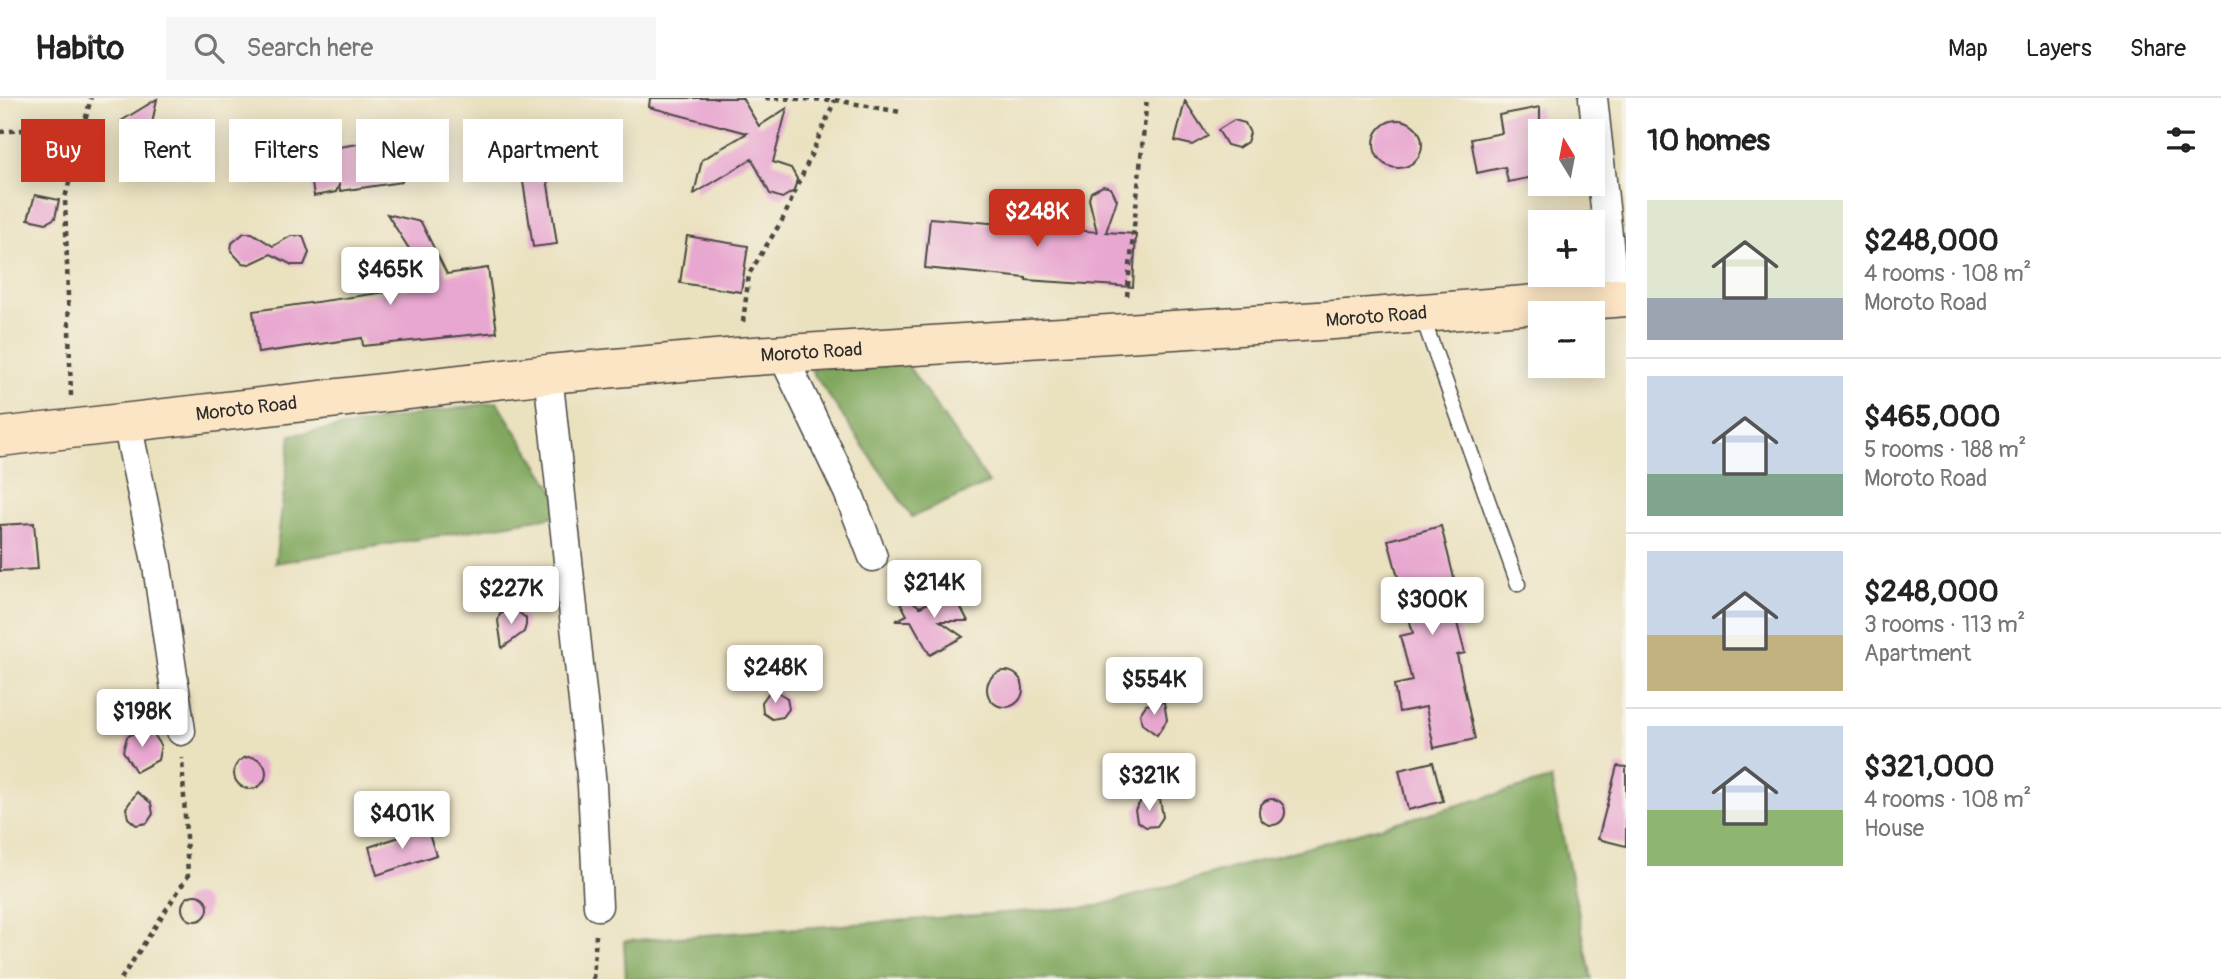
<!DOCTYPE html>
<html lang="en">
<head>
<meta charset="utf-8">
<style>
	:root { --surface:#fff; --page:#f6f6f6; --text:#222; --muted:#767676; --line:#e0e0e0; --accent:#c8321e }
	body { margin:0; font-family:Pangolin,sans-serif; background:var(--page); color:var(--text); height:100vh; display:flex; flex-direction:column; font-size:26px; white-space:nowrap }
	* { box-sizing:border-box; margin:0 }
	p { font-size:23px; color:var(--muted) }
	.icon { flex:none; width:38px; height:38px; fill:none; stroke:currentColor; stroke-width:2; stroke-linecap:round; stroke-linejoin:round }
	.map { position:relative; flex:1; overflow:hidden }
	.drawer { display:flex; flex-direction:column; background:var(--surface); width:595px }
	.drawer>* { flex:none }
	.banner { position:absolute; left:21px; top:21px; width:665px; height:63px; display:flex; gap:14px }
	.needle { width:46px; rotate:350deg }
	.controls { position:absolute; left:1528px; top:21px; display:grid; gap:14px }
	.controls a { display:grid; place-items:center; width:77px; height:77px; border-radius:0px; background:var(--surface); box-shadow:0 4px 18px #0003; font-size:35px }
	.price { position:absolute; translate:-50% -60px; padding:0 16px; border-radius:7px; background:#fff; color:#222; font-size:23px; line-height:46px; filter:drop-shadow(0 2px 4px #0008) }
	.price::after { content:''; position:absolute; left:50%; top:42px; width:21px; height:16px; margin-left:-10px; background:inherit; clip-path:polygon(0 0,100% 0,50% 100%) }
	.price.active { background:var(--accent); color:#fff }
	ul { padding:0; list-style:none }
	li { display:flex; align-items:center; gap:21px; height:175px; padding:0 21px }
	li+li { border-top:2px solid var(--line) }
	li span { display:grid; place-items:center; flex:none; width:196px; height:140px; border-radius:0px; color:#555 }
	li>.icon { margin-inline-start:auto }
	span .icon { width:84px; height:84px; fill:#fffc; stroke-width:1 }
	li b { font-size:30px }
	h2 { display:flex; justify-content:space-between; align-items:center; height:84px; padding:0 21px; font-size:30px }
	.pill { padding:0 24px; border-radius:0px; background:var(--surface); box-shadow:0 4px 18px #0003; font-size:24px; line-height:63px }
	.pill.active { background:var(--accent); color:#fff }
	header { display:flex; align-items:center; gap:42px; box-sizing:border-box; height:98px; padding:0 35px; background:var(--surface); border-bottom:2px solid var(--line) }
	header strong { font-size:33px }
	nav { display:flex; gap:38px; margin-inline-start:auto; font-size:24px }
	.search { width:490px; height:63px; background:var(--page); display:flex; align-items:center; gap:18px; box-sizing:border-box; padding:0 24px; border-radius:0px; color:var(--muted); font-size:26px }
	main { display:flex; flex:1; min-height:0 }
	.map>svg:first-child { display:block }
</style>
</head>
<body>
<header>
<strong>Habito</strong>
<div class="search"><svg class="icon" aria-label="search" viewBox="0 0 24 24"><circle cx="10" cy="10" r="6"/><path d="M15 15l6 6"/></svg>Search here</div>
<nav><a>Map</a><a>Layers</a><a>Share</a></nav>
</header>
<main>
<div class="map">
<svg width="1626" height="881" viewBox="0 0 1626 881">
	<rect width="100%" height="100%" fill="#f7f3e8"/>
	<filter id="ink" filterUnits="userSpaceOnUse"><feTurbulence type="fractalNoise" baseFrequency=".0143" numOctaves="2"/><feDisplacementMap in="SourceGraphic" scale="14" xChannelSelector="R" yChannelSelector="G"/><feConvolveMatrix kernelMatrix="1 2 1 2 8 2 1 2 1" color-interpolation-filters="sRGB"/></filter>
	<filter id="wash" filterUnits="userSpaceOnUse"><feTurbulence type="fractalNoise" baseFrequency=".00686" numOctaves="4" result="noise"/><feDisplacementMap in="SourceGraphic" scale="28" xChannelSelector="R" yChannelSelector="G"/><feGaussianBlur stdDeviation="1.57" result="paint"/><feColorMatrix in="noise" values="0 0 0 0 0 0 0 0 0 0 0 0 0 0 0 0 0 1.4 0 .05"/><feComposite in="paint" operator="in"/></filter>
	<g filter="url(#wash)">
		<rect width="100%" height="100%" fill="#eae1bf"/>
		<g fill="#80a75d" stroke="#566944" stroke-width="2">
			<polygon points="900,256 989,385 912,419 811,272"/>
			<polygon points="497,304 569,416 275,465 291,337"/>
			<polygon points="1551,681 1592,881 626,881 624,843 1098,808"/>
		</g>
		<g id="blocks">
			<g fill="#e8a7d0">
				<polygon points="650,0 742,0 759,28 787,10 773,64 791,70 797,81 794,93 782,100 770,96 752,61 694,96 702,62 747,35 649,9"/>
				<polygon points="157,1 150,35 134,44 121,23"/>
				<polygon points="1185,3 1208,38 1192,47 1175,43"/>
				<polygon points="1540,9 1540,63 1536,64 1538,78 1508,84 1505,69 1477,75 1471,41 1502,35 1499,17"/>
				<circle cx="1398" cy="46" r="24"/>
				<polygon points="1234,22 1245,25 1250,35 1247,44 1238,50 1227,47 1218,32"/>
				<polygon points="427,35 424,51 430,61 401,78 402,84 340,93 339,87 336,94 314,98 307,54"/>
				<polygon points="268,42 279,46 299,64 272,73 265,71 258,58"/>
				<polygon points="546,73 557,146 533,149 522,77"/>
				<polygon points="1103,88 1111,90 1117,102 1106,134 1136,136 1133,189 1026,182 1026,180 925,170 930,120 1097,134 1089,101 1091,94"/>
				<polygon points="35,97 59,102 55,120 46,125 28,121"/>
				<polygon points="387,116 421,124 447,176 488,170 497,234 363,248 362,240 258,255 253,213 408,191 407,174 413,157"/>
				<polygon points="244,135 252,135 273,148 291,138 303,138 309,155 304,167 292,167 271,156 250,166 242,165 231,153 232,145"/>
				<polygon points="687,138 748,148 741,194 680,185"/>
				<polygon points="34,425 38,471 0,473 0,427"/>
				<polygon points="1441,428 1461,508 1453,510 1465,555 1457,557 1475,641 1434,650 1426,609 1399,614 1394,587 1412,583 1400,538 1413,535 1388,442"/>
				<polygon points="892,489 920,509 952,493 968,523 940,523 963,539 930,557 911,523 895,523 907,517"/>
				<polygon points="514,511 526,520 526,527 524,534 502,550 498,523 500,516"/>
				<polygon points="1182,564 1195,568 1198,583 1187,592 1168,591 1171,573"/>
				<circle cx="1005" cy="591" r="18"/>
				<polygon points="772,590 787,600 789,611 783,619 772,621 763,615 762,604"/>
				<polygon points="1164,604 1167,622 1157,637 1142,626 1140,616 1146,607"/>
				<polygon points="139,632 153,635 161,647 158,662 136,674 123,653 127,639"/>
				<circle cx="250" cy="675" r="16"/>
				<polygon points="1433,664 1443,703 1408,712 1399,672"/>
				<polygon points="1617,668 1626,669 1626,748 1598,741"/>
				<polygon points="137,694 151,705 153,716 147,725 136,727 128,720 126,710"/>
				<circle cx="1272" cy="714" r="13"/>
				<polygon points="1160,701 1163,719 1157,728 1146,729 1137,723 1135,712 1141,703"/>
				<polygon points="427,730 436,757 377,777 369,749"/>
				<circle cx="195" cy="810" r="13"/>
			</g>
		</g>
	</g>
	<g filter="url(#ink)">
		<use href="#blocks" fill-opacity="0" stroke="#484641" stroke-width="2"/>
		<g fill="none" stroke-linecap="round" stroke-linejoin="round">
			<defs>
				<polyline id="service" points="1422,218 1518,486"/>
				<g id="minor">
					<polyline points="1593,0 1615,201"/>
					<polyline points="782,256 848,394 873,459"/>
					<polyline points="548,276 592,687 598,808"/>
					<polyline points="127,325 157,468 181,633"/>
				</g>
				<g id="secondary">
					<path id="s1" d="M0 339 548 276 738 259 1334 222 1626 199"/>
				</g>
			</defs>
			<use href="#service" stroke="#484641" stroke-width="17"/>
			<use href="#minor" stroke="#484641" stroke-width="31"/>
			<use href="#secondary" stroke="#484641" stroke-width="41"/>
			<g stroke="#484641" stroke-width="4.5" stroke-dasharray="5 5" stroke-linecap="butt">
				<polyline points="765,0 835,2 900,14"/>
				<polyline points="0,34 33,31 79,46"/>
				<polyline points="1127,198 1147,0"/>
				<polyline points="743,224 749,176 784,119 835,2"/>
				<polyline points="71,298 65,100 91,0"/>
				<polyline points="121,881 188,778 182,660"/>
				<polyline points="593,881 596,837"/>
			</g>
			<use href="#service" stroke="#fff" stroke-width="14"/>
			<use href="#minor" stroke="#fff" stroke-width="28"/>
			<use href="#secondary" stroke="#fce5c4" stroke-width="38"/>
		</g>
	</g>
	<g text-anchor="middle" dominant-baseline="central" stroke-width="6" stroke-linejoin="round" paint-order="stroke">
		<g font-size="19" fill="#2b2b2b" stroke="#f7f3e8">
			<text stroke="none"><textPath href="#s1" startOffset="1382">Moroto Road</textPath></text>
			<text stroke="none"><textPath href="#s1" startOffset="816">Moroto Road</textPath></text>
			<text stroke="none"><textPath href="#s1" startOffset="248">Moroto Road</textPath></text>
		</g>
	</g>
</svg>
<div class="controls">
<a><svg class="needle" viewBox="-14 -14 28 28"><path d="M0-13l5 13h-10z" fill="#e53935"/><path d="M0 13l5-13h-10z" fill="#767676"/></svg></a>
<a>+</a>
<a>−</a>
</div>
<b class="price active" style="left:1037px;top:151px">$248K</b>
<b class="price" style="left:390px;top:209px">$465K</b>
<b class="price" style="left:934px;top:522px">$214K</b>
<b class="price" style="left:511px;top:528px">$227K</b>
<b class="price" style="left:1432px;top:539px">$300K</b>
<b class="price" style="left:775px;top:607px">$248K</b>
<b class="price" style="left:1154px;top:619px">$554K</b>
<b class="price" style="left:142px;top:651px">$198K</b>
<b class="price" style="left:1149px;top:715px">$321K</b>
<b class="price" style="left:402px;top:753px">$401K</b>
<div class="banner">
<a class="pill active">Buy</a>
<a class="pill">Rent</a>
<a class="pill">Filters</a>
<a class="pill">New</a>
<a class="pill">Apartment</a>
</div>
</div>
<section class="drawer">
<h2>10 homes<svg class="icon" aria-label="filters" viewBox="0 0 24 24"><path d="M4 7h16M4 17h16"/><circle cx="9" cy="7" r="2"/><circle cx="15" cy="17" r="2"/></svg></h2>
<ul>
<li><span style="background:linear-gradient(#dfe7d0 70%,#9aa5b1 0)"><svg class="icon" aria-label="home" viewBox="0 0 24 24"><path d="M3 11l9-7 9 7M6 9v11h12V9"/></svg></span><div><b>$248,000</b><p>4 rooms · 108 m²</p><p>Moroto Road</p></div></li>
<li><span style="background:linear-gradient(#c9d6e8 70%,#7fa58c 0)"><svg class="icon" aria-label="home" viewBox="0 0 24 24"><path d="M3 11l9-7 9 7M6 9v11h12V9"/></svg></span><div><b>$465,000</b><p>5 rooms · 188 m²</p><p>Moroto Road</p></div></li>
<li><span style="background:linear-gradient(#c9d6e8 60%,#c2b280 0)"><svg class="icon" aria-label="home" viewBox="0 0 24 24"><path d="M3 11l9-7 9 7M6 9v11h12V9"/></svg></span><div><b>$248,000</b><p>3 rooms · 113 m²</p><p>Apartment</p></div></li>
<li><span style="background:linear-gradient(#c9d6e8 60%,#8fb573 0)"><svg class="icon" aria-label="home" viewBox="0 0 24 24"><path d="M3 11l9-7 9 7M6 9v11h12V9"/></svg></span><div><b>$321,000</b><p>4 rooms · 108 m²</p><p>House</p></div></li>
</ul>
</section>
</main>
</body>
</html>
